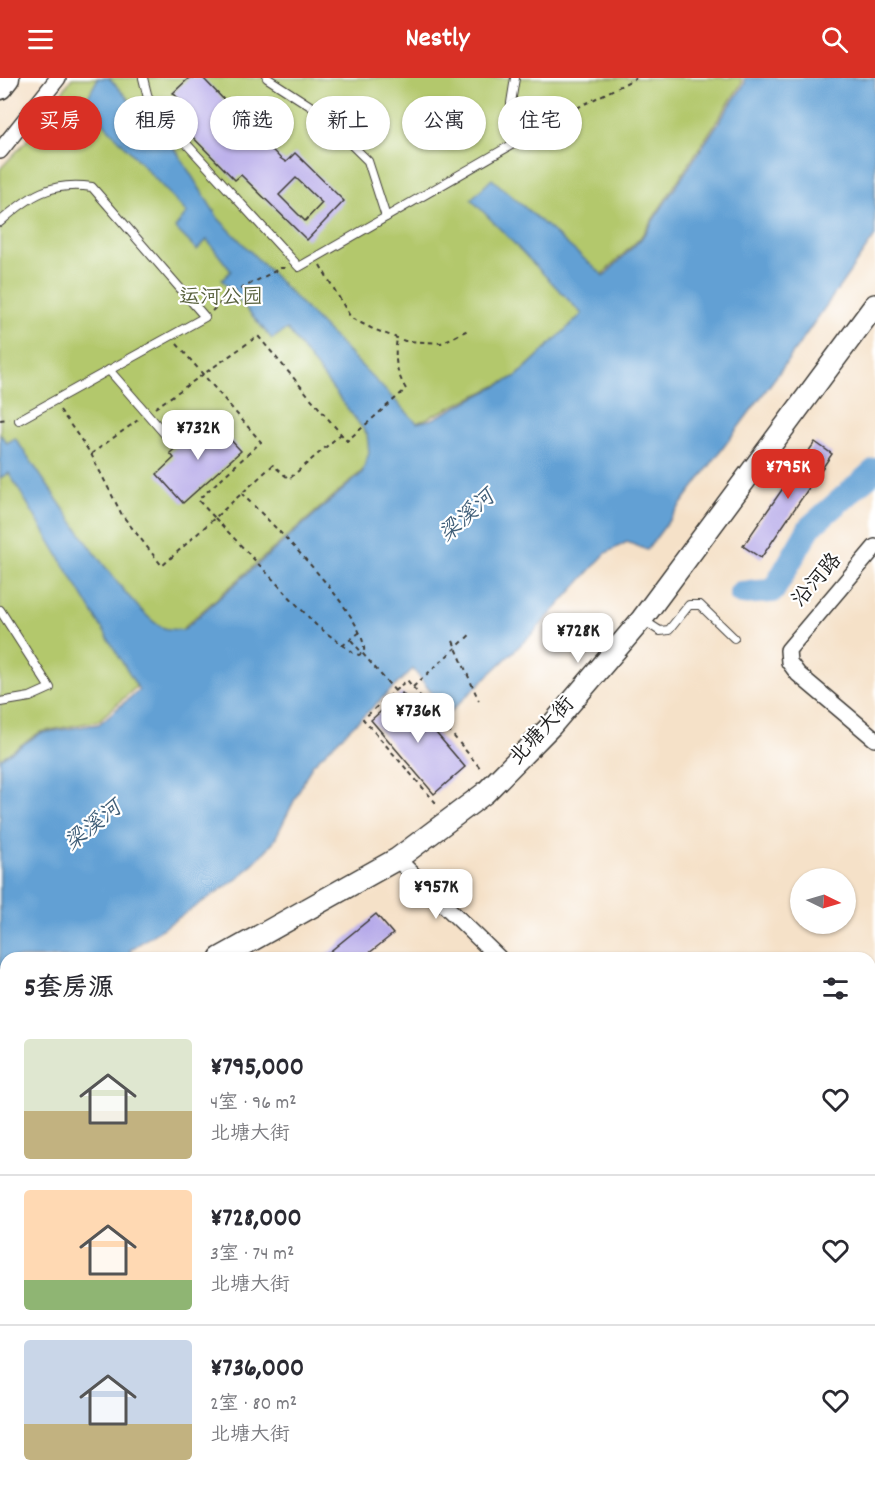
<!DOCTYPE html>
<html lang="zh">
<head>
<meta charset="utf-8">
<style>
	:root { --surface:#fff; --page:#f7f7f7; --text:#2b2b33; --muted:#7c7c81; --line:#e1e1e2; --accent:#d93025 }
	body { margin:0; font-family:Dekko,"LXGW WenKai TC",sans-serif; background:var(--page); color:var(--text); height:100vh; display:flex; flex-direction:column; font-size:22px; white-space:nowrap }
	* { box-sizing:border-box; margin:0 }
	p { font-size:20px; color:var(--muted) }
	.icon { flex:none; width:33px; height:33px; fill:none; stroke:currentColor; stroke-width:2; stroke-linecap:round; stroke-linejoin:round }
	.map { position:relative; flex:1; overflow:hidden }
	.side { position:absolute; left:0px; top:874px; width:876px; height:536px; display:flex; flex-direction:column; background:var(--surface); border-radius:18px 18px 0 0; box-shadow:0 2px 4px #0004 }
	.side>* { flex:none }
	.guide { position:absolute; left:18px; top:18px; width:840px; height:54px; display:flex; gap:12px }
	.needle { width:39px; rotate:95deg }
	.fabs { position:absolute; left:790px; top:790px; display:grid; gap:12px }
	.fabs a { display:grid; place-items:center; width:66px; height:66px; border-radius:50%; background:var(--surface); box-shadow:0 2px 4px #0004; font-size:30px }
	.price { position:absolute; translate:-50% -51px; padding:0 14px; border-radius:12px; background:#fff; color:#222; font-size:20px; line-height:39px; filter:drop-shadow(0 2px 3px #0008) }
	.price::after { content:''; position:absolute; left:50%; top:36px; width:18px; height:14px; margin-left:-9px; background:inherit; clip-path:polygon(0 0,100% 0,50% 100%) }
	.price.selected { background:var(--accent); color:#fff }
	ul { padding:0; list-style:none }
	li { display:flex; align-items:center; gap:18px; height:150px; padding:0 24px }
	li+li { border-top:2px solid var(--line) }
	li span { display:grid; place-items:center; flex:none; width:168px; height:120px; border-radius:6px; color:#555 }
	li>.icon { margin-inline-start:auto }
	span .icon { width:72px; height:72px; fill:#fffc; stroke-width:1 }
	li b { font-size:26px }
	h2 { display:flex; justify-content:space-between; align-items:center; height:72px; padding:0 24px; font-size:26px }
	.tag { padding:0 21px; border-radius:27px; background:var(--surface); box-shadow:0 2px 4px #0004; font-size:21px; line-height:54px }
	.tag.selected { background:var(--accent); color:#fff }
	header { display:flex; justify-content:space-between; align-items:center; height:78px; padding:0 24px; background:var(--accent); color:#fff; font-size:27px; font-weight:700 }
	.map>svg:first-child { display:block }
</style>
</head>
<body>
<header><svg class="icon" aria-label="menu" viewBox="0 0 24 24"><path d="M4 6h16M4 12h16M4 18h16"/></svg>Nestly<svg class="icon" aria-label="search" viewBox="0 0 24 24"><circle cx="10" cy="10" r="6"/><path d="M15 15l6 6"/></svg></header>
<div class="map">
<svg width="875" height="1409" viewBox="0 0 875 1409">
	<rect width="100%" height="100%" fill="#fff"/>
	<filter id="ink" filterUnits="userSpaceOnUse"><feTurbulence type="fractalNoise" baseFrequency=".0167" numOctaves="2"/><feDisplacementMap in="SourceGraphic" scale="12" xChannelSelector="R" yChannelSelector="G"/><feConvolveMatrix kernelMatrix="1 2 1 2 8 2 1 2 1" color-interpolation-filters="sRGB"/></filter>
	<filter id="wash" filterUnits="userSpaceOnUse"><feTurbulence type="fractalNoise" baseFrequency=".008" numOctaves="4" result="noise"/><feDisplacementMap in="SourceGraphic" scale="24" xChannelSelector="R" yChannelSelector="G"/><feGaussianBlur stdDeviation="1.35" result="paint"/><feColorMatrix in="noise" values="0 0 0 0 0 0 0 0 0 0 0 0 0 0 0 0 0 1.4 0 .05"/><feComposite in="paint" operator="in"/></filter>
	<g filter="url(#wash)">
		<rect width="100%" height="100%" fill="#f5e1c8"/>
		<polygon fill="#d6d8f9" points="285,1404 599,1404 605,1409 291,1409"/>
		<polygon fill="#b3c86c" stroke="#687244" stroke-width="1.5" points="72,0 741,0 742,5 640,160 604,195 582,237 515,299 417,345 185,548 135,610 98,643 40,654 0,681 0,91 33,56"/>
		<path fill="#62a0d4" stroke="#3f5e78" stroke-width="1.5" d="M98 0H109L177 74 218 140 417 345 433 341 517 298 582 236 471 121 492 101 604 198 641 161 745 5 744 0H875V158L781 292 647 472 627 464 606 475 537 551 448 636 413 591 312 687 273 765 240 799 130 872 133 880H6V978L0 982V681L41 655 99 646 139 612 9 395 0 400V356L7 365 15 360C40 395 132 539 164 550 170 552 177 551 183 552L362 395 369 375 367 356 287 251 272 261 222 202 231 193 207 162 197 172 175 150 187 135 85 25Z"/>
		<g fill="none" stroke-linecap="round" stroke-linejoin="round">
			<polyline stroke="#62a0d4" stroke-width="24" points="741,515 773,513 810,449 875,392"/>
		</g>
		<g id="blocks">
			<g fill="#b7abe9" fill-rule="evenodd">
				<path d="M189 0H203L280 80 286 84 295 75 344 123 307 162 241 97 235 102 168 34 180 22 173 15ZM296 100 322 125 305 143 279 117Z"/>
				<polygon points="214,344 241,373 183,425 157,396 174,380 170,375 192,355 197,360"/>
				<polygon points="815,364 832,376 761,480 743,468"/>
				<polygon points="402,615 465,689 434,716 371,642"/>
				<polygon points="376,836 393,856 363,880 322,880"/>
			</g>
		</g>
	</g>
	<g filter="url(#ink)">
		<use href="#blocks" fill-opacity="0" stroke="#3d3a36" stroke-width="1.5"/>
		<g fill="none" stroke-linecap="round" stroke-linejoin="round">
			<defs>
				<g id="service">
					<polyline points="143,0 148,20 162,39 299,189 560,39"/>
					<polyline points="267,0 315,31 368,83 386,139"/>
					<polyline points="512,66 511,25 515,0"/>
					<path d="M0 144C29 118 51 103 92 109L205 239 19 342"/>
					<polyline points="109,292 170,362"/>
					<polyline points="0,532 50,610 30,619 0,624"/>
					<polyline points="643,542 660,553 669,552 689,527 700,527 734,560"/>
					<polyline points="707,1404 712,1409"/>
				</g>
				<g id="minor">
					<polyline points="0,73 58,0"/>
					<polyline points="875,469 788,572 789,584 798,596 875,661"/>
					<polyline points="397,781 499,880"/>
					<polyline points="0,1152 6,1159"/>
					<polyline points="0,1246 6,1253"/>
					<polyline points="870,1249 875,1253"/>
					<polyline points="150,1404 154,1409"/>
					<polyline points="253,1404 257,1409"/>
				</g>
				<g id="secondary">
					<polyline points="220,880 397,781 485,715 551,648 642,541 875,227"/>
					<polyline points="0,1026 6,1021"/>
				</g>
				<g id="primary">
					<polyline points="0,9 7,0"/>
					<polyline points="0,1184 6,1190"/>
					<polyline points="0,1209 6,1215"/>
					<polyline points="184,1404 189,1409"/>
					<polyline points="207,1404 212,1409"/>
				</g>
			</defs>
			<use href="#service" stroke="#3d3a36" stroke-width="10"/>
			<use href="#minor" stroke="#3d3a36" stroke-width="18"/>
			<use href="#secondary" stroke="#3d3a36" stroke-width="24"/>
			<use href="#primary" stroke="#3d3a36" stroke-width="27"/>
			<g stroke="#3d3a36" stroke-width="2" stroke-dasharray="4.5 4.5" stroke-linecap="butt">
				<polyline points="569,34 636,0"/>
				<polyline points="320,187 351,240 373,251 405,263 441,265 468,252"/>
				<polyline points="212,233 229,217 281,190 286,190"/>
				<polyline points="177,266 261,364 198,422 215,440"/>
				<path d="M155 330 258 258 347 363 406 311C396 294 394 280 397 260"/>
				<polyline points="60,332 91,376 122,437 162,488 273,387 289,401 341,356"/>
				<polyline points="0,342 9,341"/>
				<polyline points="91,376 138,342"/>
				<polyline points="351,562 395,613"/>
				<polyline points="453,563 479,623"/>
				<polyline points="342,568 360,554"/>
				<polyline points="413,609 472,555"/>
				<polyline points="436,725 363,641 407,602 481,691"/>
			</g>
			<use href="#service" stroke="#fff" stroke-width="8"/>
			<use href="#minor" stroke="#fff" stroke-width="15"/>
			<use href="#secondary" stroke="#fff" stroke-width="21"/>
			<use href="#primary" stroke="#fff" stroke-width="24"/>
			<path stroke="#3d3a36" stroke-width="2" stroke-dasharray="4.5 4.5" stroke-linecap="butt" d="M215 440 316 547 353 575 359 577 364 574C368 538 269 443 242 416"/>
		</g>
	</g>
	<g text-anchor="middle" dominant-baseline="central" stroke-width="4.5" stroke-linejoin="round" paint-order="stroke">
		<g font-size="21" fill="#58613c" stroke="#fff">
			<text x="221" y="221">运河公园</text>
		</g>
		<g font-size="21" fill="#1c1c1c" stroke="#fff">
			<text transform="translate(818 503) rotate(-49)">沿河路</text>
			<text transform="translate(543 654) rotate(-47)">北塘大街</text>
		</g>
		<g font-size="22" font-style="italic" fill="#3f5e78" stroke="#fff">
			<text transform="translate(468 439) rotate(-42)">梁溪河</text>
			<text transform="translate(94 749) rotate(-39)">梁溪河</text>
		</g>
	</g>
</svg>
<div class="fabs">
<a><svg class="needle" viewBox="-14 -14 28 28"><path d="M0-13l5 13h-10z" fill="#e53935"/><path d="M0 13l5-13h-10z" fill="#7c7c81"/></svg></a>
</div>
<b class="price" style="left:198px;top:383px">¥732K</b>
<b class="price selected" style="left:788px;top:422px">¥795K</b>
<b class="price" style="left:578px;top:586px">¥728K</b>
<b class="price" style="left:418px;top:666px">¥736K</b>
<b class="price" style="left:436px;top:842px">¥957K</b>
<div class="guide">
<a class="tag selected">买房</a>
<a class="tag">租房</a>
<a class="tag">筛选</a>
<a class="tag">新上</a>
<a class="tag">公寓</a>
<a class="tag">住宅</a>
</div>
<section class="side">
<h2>5套房源<svg class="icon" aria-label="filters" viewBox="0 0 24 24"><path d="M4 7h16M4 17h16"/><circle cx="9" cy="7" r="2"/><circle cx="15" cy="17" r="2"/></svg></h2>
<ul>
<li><span style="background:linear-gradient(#dfe7d0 60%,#c2b280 0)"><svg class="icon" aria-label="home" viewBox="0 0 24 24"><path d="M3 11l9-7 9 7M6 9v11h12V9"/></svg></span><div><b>¥795,000</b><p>4室 · 96 m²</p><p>北塘大街</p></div><svg class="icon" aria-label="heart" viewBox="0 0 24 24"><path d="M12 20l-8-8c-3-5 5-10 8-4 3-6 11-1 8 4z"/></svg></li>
<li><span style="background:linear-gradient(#ffd9b3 75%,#8fb573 0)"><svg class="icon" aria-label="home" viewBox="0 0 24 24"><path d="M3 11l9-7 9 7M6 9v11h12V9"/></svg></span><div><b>¥728,000</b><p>3室 · 74 m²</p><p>北塘大街</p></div><svg class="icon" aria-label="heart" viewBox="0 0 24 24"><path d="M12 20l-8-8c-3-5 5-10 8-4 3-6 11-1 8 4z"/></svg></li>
<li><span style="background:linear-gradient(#c9d6e8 70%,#c2b280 0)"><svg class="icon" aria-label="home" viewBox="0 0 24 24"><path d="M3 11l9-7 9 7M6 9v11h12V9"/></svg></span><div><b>¥736,000</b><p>2室 · 80 m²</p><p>北塘大街</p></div><svg class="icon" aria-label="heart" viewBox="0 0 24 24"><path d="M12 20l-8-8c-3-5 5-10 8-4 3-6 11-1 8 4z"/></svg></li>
</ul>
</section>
</div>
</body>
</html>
